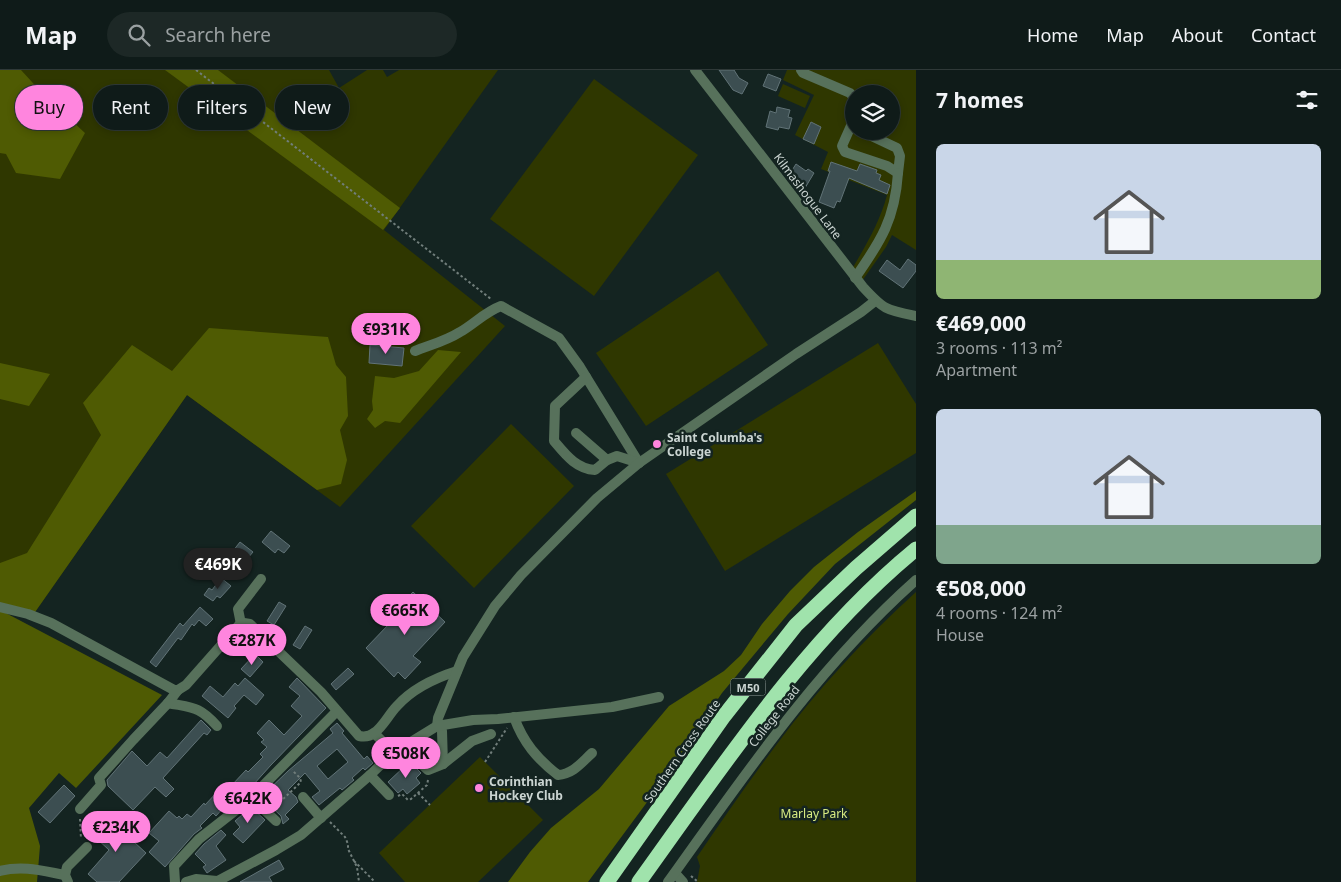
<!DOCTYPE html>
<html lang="en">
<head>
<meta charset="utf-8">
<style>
	:root { --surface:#0f1b19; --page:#1d2826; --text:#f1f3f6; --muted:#9ba1a2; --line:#2f3938; --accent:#ff85de }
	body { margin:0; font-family:"Noto Sans",sans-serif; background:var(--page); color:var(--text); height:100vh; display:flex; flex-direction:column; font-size:19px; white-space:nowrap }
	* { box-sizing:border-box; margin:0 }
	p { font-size:16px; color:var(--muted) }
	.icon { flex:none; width:28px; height:28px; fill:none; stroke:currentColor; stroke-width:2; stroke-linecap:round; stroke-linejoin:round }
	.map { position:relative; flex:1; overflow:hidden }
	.drawer { display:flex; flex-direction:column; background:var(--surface); width:425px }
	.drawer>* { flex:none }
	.hud { position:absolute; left:15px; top:15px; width:475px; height:45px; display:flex; gap:10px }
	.buttons { position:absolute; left:845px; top:15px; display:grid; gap:10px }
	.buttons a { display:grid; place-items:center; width:55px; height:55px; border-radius:50%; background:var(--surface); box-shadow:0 2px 8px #0003,0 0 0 1px var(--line); font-size:25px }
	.price { position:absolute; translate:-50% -42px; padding:0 11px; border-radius:18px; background:var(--accent); color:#111; font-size:16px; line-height:32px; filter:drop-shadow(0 1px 2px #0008) }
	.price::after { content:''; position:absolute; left:50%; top:30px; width:15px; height:11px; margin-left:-8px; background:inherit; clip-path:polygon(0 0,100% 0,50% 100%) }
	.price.on { background:#222; color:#fff }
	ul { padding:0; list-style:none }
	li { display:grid; align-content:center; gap:10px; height:265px; padding:0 20px }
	li span { display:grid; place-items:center; height:155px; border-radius:8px; color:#555 }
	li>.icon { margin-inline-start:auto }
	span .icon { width:90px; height:90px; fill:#fffc; stroke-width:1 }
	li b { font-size:21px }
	h2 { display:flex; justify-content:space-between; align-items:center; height:60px; padding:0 20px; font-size:21px }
	.pill { padding:0 18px; border-radius:22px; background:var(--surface); box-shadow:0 2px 8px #0003,0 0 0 1px var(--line); font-size:18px; line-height:45px }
	.pill.on { background:var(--accent); color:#111 }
	header { display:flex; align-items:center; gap:30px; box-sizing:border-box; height:70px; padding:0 25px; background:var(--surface); border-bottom:1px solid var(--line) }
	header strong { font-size:24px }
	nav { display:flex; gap:28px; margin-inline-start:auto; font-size:18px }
	.search { width:350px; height:45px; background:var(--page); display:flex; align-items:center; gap:12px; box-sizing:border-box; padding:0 18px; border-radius:28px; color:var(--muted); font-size:19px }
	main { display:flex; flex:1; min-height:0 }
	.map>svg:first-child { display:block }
</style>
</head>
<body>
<header>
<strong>Map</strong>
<div class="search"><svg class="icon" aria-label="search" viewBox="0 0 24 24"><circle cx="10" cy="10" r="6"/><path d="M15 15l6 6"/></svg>Search here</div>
<nav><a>Home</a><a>Map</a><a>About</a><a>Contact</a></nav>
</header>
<main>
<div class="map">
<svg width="916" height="812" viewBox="0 0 916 812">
	<rect width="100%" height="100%" fill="#142421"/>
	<g fill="#2f3700" fill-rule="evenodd">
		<polygon points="0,0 329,0 339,18 367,0 383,0 387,7 399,0 498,0 384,160 505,256 340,437 187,325 33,545 0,537"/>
		<path d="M787 0H916V180L892 165 886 177 862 211 852 199C866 175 880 152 887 125L821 99 828 82 795 65 814 25 783 10ZM854 24H891V61H854Z"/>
		<polygon points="594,9 698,85 594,226 490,149"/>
		<polygon points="783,14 810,26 805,38 778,26"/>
		<polygon points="718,201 768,275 646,356 596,283"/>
		<polygon points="878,273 916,334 916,383 725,501 666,404"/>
		<polygon points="511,354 574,416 474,518 411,456"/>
		<path d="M916 522V812H697L700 796 697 787C723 749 749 711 777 674 818 619 865 568 916 522Z"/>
		<polygon points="480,687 543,750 478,812 405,812 379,783"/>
	</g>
	<g fill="#4f5b03">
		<polygon points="0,0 21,0 43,24 85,63 60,109 16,103 6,84 0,83"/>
		<polygon points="165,0 218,0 400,138 383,160"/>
		<polygon points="209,258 328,267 336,295 346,307 348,346 340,360 347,390 341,414 317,420 187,325 33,545 0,537 0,493 27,483 101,365 83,333 132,275 172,301"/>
		<polygon points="438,280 461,282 400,353 385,351 375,358 367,349 373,340 372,331 375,306 394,308 419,301"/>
		<polygon points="0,293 50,304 29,336 0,329"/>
		<polygon points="916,421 916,430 835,494 788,544 722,623 662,712 588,812 508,812 530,782 551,758 599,719 669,636 724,601 741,585 762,554 790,521 814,497 858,462"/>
		<polygon points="0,540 162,625 76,718 59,703 29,738 40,776 37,812 0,812"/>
	</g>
	<g fill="#3c4e51" stroke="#617377" fill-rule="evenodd">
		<polygon points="719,0 734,0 739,8 748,13 742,24 733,20"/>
		<polygon points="768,4 781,9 776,21 763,16"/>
		<polygon points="777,37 790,40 788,47 792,48 789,59 779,57 778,60 766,57 770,41 776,43"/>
		<polygon points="811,52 821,57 814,74 803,69"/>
		<polygon points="831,92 857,101 860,94 877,100 876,103 881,105 879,110 890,115 887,124 849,108 840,132 837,131 834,138 819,132 830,101 828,101"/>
		<polygon points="796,94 806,101 808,99 814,103 805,118 789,105"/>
		<polygon points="908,189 916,195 916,201 903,218 879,201 887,190 900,200"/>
		<polygon points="370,275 404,278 402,296 369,293"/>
		<polygon points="271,461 290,476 284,483 278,479 275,483 262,472"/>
		<polygon points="240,472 253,482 242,495 238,491 233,497 225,491"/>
		<polygon points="221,508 231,516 220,528 217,526 213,531 204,525 209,518 212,520"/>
		<polygon points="413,522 445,552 413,586 421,592 405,609 398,602 394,607 366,578 389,554 385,550"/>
		<polygon points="279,532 286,536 274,555 267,551"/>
		<polygon points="200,537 213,549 206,556 199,550 194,556 192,554 181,570 178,568 156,597 150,592 180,553 183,556"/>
		<polygon points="305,556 312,560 300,579 293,575"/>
		<polygon points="255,584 263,592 250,607 241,599"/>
		<polygon points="348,598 354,604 336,620 331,614"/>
		<polygon points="245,608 264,625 256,635 244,625 234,636 236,638 228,648 202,626 210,616 223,627 235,613 238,616"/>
		<polygon points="297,608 326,638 271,695 245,724 226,739 224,737 216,746 213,743 200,756 202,758 194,764 165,797 149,782 159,771 149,763 169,741 177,748 179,746 182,749 187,744 191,747 204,733 205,735 218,721 216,720 221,715 224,718 228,714 231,716 246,700 248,702 263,687 260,684 267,677 261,672 264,670 257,663 269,650 284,665 302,646 291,636 300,626 289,617"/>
		<polygon points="201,650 211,660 207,665 204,663 163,708 174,719 166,727 155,717 133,740 108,716 107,710 132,681 147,696 160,682 167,688"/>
		<path d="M337 653 344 661 342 663 364 689 367 686 373 693 365 700 363 698 352 708 354 710 342 720 340 718 319 735 312 727 320 721 305 703 288 720 296 727 298 732 285 745 289 749 283 754 281 746 261 727 288 701 333 663 330 659ZM337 679 348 692 328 709 317 696Z"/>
		<polygon points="406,695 413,695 421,703 416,708 420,713 407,724 403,719 398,723 388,712"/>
		<polygon points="64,715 75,726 50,753 38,742"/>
		<polygon points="251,737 265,750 243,773 233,764 240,757 235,751"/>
		<polygon points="134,750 143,759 133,771 146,783 119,812 97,812 88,804 109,780 95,767 91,771 84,766 97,752 117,769"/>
		<polygon points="221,760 226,765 216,776 226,790 207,803 203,797 206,795 195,784 204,774"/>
		<polygon points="279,790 284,799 269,807 272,812 240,812"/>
	</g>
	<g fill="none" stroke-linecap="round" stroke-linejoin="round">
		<g stroke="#717e7b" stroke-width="2" stroke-dasharray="2.5 2.5" stroke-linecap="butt">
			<polyline points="196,0 491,229"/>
			<polyline points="485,692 507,658"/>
			<polyline points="418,723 430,735"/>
			<polyline points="268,724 277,732 279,733 301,712 300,708 292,700"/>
			<polyline points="398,726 402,724 408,730 411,729 427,715 428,710"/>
			<polyline points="80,749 81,769"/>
			<polyline points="330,752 345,767 348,774 348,779 357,797 359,812"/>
			<polyline points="354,791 375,812"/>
			<polyline points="691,806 698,812"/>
		</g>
		<g stroke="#57715b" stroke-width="10">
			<path d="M695 0 863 217C884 240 886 240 916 246"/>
			<polyline points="801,0 803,3 850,23 854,28"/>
			<polyline points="854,49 842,76 845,82 887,96 898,103 900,86 897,78 861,61"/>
			<path d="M855 208C881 171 895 149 898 103"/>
			<path d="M415 281C430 275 446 271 460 262 474 254 485 242 501 236L559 268 580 297 639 393"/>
			<path d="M586 307 555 336 554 371C565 384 576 399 595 400L607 390 617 386 639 393"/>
			<polyline points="576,363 607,390"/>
			<path d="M0 537 28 544 51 553 174 620H178L186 615 239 555 244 553 250 554 321 622 359 666C364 667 369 667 374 663 383 657 389 644 397 636 413 618 435 608 457 601"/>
			<polyline points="241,554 238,539 261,509"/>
			<path d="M168 633C193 638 199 636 217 656"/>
			<path d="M514 647C523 672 537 689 558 705 573 704 581 693 592 683"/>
			<polyline points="437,656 438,648 463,587 495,536 521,505 597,428 639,393 796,284 861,242 875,231"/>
			<polyline points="442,661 443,694"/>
			<polyline points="374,663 400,689 415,688 428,700 443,694 472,671 491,664"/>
			<polyline points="370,705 389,725"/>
			<polyline points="251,727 276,751"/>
			<polyline points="303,727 321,748"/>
			<polyline points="80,739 101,715 99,708 133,670 168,633 178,620"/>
			<path d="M0 801C23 795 43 801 65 805"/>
			<polyline points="675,803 683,812"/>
			<polyline points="68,812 65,805 67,797 87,777"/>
			<polyline points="175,812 174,796 199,769 250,729 337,641"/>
			<polyline points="186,812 196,809 217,811"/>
			<polyline points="216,812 276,780 301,765 370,705 393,683 437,656 473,650 498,649 612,637 659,627"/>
			<path d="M668 812C744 706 818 597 916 510"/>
		</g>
		<g stroke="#a0e3ac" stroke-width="15">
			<polyline points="607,812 724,646 796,555 856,498 916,446"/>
			<path d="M639 812C722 697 806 569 916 479"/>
		</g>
	</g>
	<g fill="#ff85de" stroke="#142421" stroke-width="2">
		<circle cx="657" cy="374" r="5"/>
		<circle cx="479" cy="718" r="5"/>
	</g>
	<g text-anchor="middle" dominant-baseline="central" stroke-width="5" stroke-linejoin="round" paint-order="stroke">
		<rect fill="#142421" stroke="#939f9c" stroke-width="1" x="730.5" y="608.5" width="35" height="17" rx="4"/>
		<g font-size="11" font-weight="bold" fill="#cad4d1">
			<text x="748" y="617">M50</text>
		</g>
		<g font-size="12" fill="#cad4d1" stroke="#142421">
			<text transform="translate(808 126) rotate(53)">Kilmashogue Lane</text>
			<text transform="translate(774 646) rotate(-52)">College Road</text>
			<text transform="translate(682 681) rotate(-55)">Southern Cross Route</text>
		</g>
		<g font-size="12" font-weight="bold" fill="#cad4d1" stroke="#142421" text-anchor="start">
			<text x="667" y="367">Saint Columba's<tspan x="667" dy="14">College</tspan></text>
			<text x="489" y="711">Corinthian<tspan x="489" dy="14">Hockey Club</tspan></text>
		</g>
		<g font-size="12" fill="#d7eb82" stroke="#142421">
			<text x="814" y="743">Marlay Park</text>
		</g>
	</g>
</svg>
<div class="buttons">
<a><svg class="icon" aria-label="layers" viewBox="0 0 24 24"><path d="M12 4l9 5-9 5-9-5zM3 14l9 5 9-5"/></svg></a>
</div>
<b class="price" style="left:386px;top:285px">€931K</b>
<b class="price on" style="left:218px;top:520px">€469K</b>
<b class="price" style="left:405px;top:566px">€665K</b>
<b class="price" style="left:252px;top:596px">€287K</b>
<b class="price" style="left:406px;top:709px">€508K</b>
<b class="price" style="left:248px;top:754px">€642K</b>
<b class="price" style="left:116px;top:783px">€234K</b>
<div class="hud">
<a class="pill on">Buy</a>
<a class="pill">Rent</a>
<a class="pill">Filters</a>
<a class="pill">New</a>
</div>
</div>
<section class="drawer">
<h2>7 homes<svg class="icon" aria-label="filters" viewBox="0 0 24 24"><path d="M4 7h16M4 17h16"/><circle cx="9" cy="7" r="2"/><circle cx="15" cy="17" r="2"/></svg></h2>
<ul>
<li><span style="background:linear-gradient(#c9d6e8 75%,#8fb573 0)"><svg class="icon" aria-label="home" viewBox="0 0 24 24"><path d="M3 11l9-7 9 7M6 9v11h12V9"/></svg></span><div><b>€469,000</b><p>3 rooms · 113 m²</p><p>Apartment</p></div></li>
<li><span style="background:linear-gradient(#c9d6e8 75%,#7fa58c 0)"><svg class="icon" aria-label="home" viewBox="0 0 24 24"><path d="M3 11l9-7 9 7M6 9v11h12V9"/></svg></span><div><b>€508,000</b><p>4 rooms · 124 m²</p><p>House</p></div></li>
</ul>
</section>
</main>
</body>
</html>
